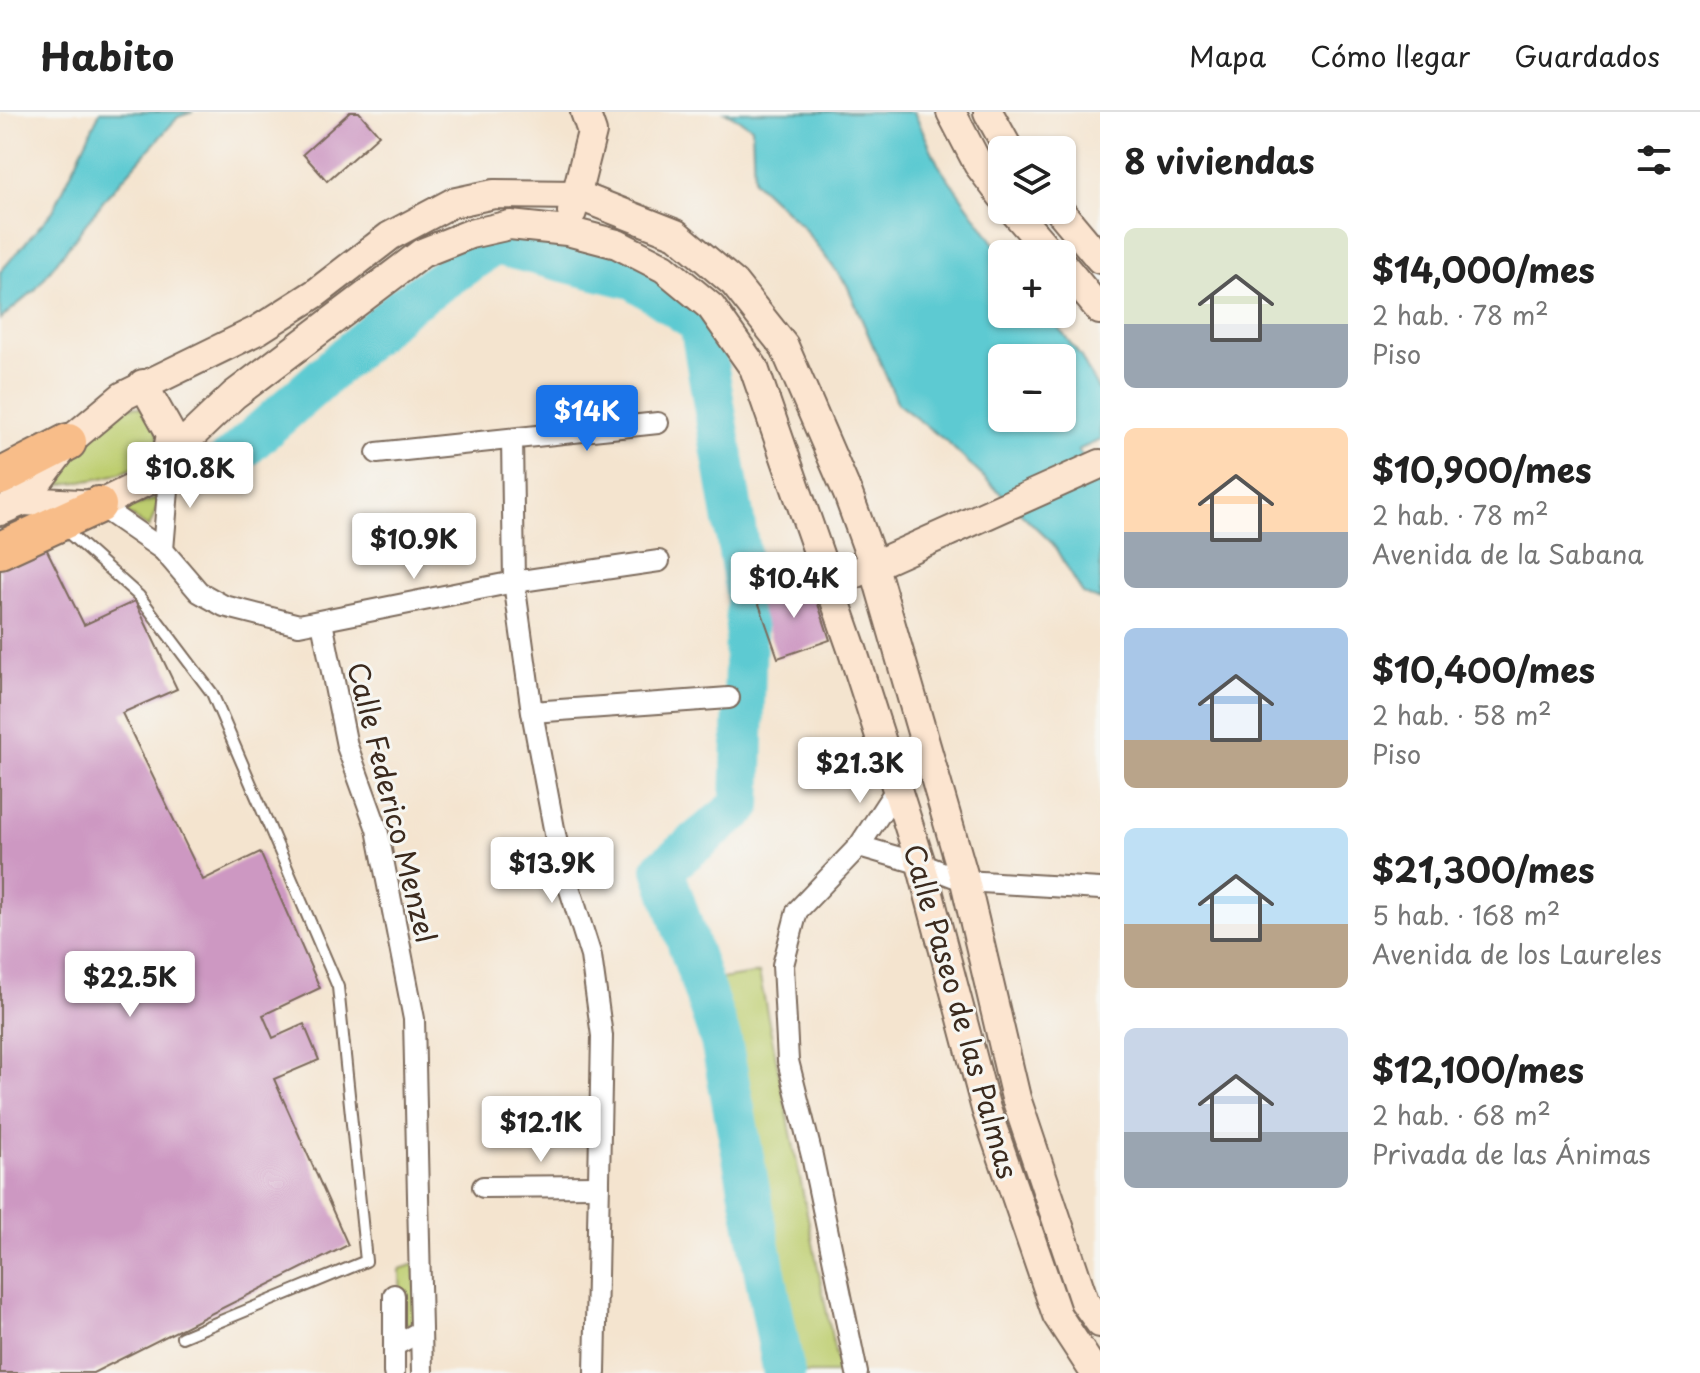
<!DOCTYPE html>
<html lang="es">
<head>
<meta charset="utf-8">
<style>
	:root { --surface:#fff; --page:#f2f2f2; --text:#222; --muted:#767676; --line:#e0e0e0; --accent:#1a73e8 }
	body { margin:0; font-family:"Playpen Sans",sans-serif; background:var(--page); color:var(--text); height:100vh; display:flex; flex-direction:column; font-size:30px; white-space:nowrap }
	* { box-sizing:border-box; margin:0 }
	p { font-size:26px; color:var(--muted) }
	.icon { flex:none; width:44px; height:44px; fill:none; stroke:currentColor; stroke-width:2; stroke-linecap:round; stroke-linejoin:round }
	.map { position:relative; flex:1; overflow:hidden }
	.sheet { display:flex; flex-direction:column; background:var(--surface); width:600px }
	.sheet>* { flex:none }
	.buttons { position:absolute; left:988px; top:24px; display:grid; gap:16px }
	.buttons a { display:grid; place-items:center; width:88px; height:88px; border-radius:12px; background:var(--surface); box-shadow:0 2px 6px #0004; font-size:40px }
	.price { position:absolute; translate:-50% -68px; padding:0 18px; border-radius:8px; background:#fff; color:#222; font-size:26px; line-height:52px; filter:drop-shadow(0 2px 4px #0008) }
	.price::after { content:''; position:absolute; left:50%; top:48px; width:24px; height:18px; margin-left:-12px; background:inherit; clip-path:polygon(0 0,100% 0,50% 100%) }
	.price.on { background:var(--accent); color:#fff }
	ul { padding:0; list-style:none }
	li { display:flex; align-items:center; gap:24px; height:200px; padding:0 24px }
	li span { display:grid; place-items:center; flex:none; width:224px; height:160px; border-radius:12px; color:#555 }
	li>.icon { margin-inline-start:auto }
	span .icon { width:96px; height:96px; fill:#fffc; stroke-width:1 }
	li b { font-size:34px }
	h2 { display:flex; justify-content:space-between; align-items:center; height:96px; padding:0 24px; font-size:34px }
	header { display:flex; align-items:center; gap:48px; box-sizing:border-box; height:112px; padding:0 40px; background:var(--surface); border-bottom:2px solid var(--line) }
	header strong { font-size:38px }
	nav { display:flex; gap:44px; margin-inline-start:auto; font-size:28px }
	main { display:flex; flex:1; min-height:0 }
	.map>svg:first-child { display:block }
</style>
</head>
<body>
<header>
<strong>Habito</strong>
<nav><a>Mapa</a><a>Cómo llegar</a><a>Guardados</a></nav>
</header>
<main>
<div class="map">
<svg width="1100" height="1261" viewBox="0 0 1100 1261">
	<rect width="100%" height="100%" fill="#f6f6f2"/>
	<filter id="ink" filterUnits="userSpaceOnUse"><feTurbulence type="fractalNoise" baseFrequency=".0125" numOctaves="2"/><feDisplacementMap in="SourceGraphic" scale="16" xChannelSelector="R" yChannelSelector="G"/><feConvolveMatrix kernelMatrix="1 2 1 2 8 2 1 2 1" color-interpolation-filters="sRGB"/></filter>
	<filter id="wash" filterUnits="userSpaceOnUse"><feTurbulence type="fractalNoise" baseFrequency=".006" numOctaves="4" result="noise"/><feDisplacementMap in="SourceGraphic" scale="32" xChannelSelector="R" yChannelSelector="G"/><feGaussianBlur stdDeviation="1.8" result="paint"/><feColorMatrix in="noise" values="0 0 0 0 0 0 0 0 0 0 0 0 0 0 0 0 0 1.4 0 .05"/><feComposite in="paint" operator="in"/></filter>
	<g filter="url(#wash)">
		<rect width="100%" height="100%" fill="#f4e4cf"/>
		<g fill="#bece70" stroke="#7c7c47" stroke-width="2">
			<path d="M120 293 143 296 156 315 160 336C131 367 87 369 48 374Z"/>
			<polygon points="161,385 149,416 123,398"/>
			<polygon points="759,861 839,1261 791,1261 715,868"/>
			<polygon points="415,1152 416,1210 401,1213 400,1157"/>
		</g>
		<g fill="#5dcad2" stroke="#4c7a78" stroke-width="2" fill-rule="evenodd">
			<polygon points="100,0 193,0 178,5 108,83 35,178 0,207 0,160 53,99"/>
			<path d="M725 0H914L938 52 1002 142V202H1048L1081 245 1100 281V328L1078 338 1100 368V488L1083 482 1053 432 947 330 898 292 847 173 802 114 754 69 752 15ZM1002 246H1062V306H1002Z"/>
		</g>
		<g fill="none" stroke-linecap="round" stroke-linejoin="round">
			<polyline stroke="#5dcad2" stroke-width="42" points="215,361 401,196 495,132 635,167 700,211 747,486 741,694 663,757 721,929 784,1261"/>
		</g>
		<g id="blocks">
			<g fill="#cd98c2">
				<polygon points="350,0 359,0 379,23 327,69 303,42"/>
				<polygon points="45,434 84,513 135,489 177,577 122,601 203,768 260,740 320,876 263,903 273,926 304,912 319,948 274,967 348,1133 93,1261 0,1261 0,455"/>
				<polygon points="811,471 830,528 778,546 758,489"/>
			</g>
		</g>
	</g>
	<g filter="url(#ink)">
		<use href="#blocks" fill-opacity="0" stroke="#7c6b5c" stroke-width="2"/>
		<g fill="none" stroke-linecap="round" stroke-linejoin="round">
			<defs>
				<polyline id="lane" points="63,416 139,484 212,581 338,875 366,1149 182,1225"/>
				<g id="street">
					<polyline points="512,327 514,470 532,600 559,743 591,844 602,924 595,1261"/>
					<polyline points="377,341 658,311"/>
					<polyline points="98,393 163,438 199,480 224,494 299,513 514,470 659,449"/>
					<polyline points="163,438 170,354"/>
					<polyline points="322,510 347,634 377,717 414,907 422,1261"/>
					<polyline points="532,600 729,586"/>
					<polyline points="859,734 921,752 965,769 1100,777"/>
					<polyline points="483,1075 599,1074"/>
					<polyline points="394,1234 394,1183"/>
					<polyline points="394,1261 394,1234 421,1219"/>
					<polyline points="857,1261 812,1044 788,949 783,853 797,799 859,734 897,676"/>
				</g>
				<g id="secondary">
					<polyline points="951,0 978,52 1002,84"/>
					<polyline points="988,0 1009,38"/>
					<polyline points="1013,98 1051,142"/>
					<polyline points="1059,98 1100,147"/>
					<polyline points="572,100 592,20 585,0"/>
					<polyline points="1062,152 1100,198"/>
					<polyline points="143,272 171,322 167,343 154,351"/>
					<polyline points="23,389 98,393 160,363 192,323 234,283 422,141 470,122 510,113 567,119 617,132 664,156 711,195 754,256 852,537 921,752 986,997 1057,1203 1095,1261"/>
					<polyline points="0,399 23,389 68,330 123,284 258,218 316,181 390,124 452,91 494,82 577,83 676,122 734,171 784,234 848,382 873,451 965,769 1016,986 1084,1189 1100,1211"/>
					<polyline points="830,473 1100,352"/>
				</g>
				<g id="highway">
					<polyline points="0,365 68,330"/>
					<polyline points="0,438 98,393"/>
				</g>
			</defs>
			<use href="#lane" stroke="#7c6b5c" stroke-width="14"/>
			<use href="#street" stroke="#7c6b5c" stroke-width="24"/>
			<use href="#secondary" stroke="#7c6b5c" stroke-width="32"/>
			<use href="#highway" stroke="#7c6b5c" stroke-width="40"/>
			<use href="#lane" stroke="#fff" stroke-width="10"/>
			<use href="#street" stroke="#fff" stroke-width="20"/>
			<use href="#secondary" stroke="#fce5d0" stroke-width="28"/>
			<use href="#highway" stroke="#f8bd89" stroke-width="36"/>
		</g>
	</g>
	<g text-anchor="middle" dominant-baseline="central" stroke-width="6" stroke-linejoin="round" paint-order="stroke">
		<g font-size="28" fill="#3b2a1e" stroke="#f6f6f2">
			<text transform="translate(393 690) rotate(76)">Calle Federico Menzel</text>
			<text transform="translate(962 899) rotate(74)">Calle Paseo de las Palmas</text>
		</g>
	</g>
</svg>
<div class="buttons">
<a><svg class="icon" aria-label="layers" viewBox="0 0 24 24"><path d="M12 4l9 5-9 5-9-5zM3 14l9 5 9-5"/></svg></a>
<a>+</a>
<a>−</a>
</div>
<b class="price on" style="left:587px;top:341px">$14K</b>
<b class="price" style="left:190px;top:398px">$10.8K</b>
<b class="price" style="left:414px;top:469px">$10.9K</b>
<b class="price" style="left:794px;top:508px">$10.4K</b>
<b class="price" style="left:860px;top:693px">$21.3K</b>
<b class="price" style="left:552px;top:793px">$13.9K</b>
<b class="price" style="left:130px;top:907px">$22.5K</b>
<b class="price" style="left:541px;top:1052px">$12.1K</b>
</div>
<section class="sheet">
<h2>8 viviendas<svg class="icon" aria-label="filters" viewBox="0 0 24 24"><path d="M4 7h16M4 17h16"/><circle cx="9" cy="7" r="2"/><circle cx="15" cy="17" r="2"/></svg></h2>
<ul>
<li><span style="background:linear-gradient(#dfe7d0 60%,#9aa5b1 0)"><svg class="icon" aria-label="home" viewBox="0 0 24 24"><path d="M3 11l9-7 9 7M6 9v11h12V9"/></svg></span><div><b>$14,000/mes</b><p>2 hab. · 78 m²</p><p>Piso</p></div></li>
<li><span style="background:linear-gradient(#ffd9b3 65%,#9aa5b1 0)"><svg class="icon" aria-label="home" viewBox="0 0 24 24"><path d="M3 11l9-7 9 7M6 9v11h12V9"/></svg></span><div><b>$10,900/mes</b><p>2 hab. · 78 m²</p><p>Avenida de la Sabana</p></div></li>
<li><span style="background:linear-gradient(#a9c7e8 70%,#b9a48a 0)"><svg class="icon" aria-label="home" viewBox="0 0 24 24"><path d="M3 11l9-7 9 7M6 9v11h12V9"/></svg></span><div><b>$10,400/mes</b><p>2 hab. · 58 m²</p><p>Piso</p></div></li>
<li><span style="background:linear-gradient(#bfe0f5 60%,#b9a48a 0)"><svg class="icon" aria-label="home" viewBox="0 0 24 24"><path d="M3 11l9-7 9 7M6 9v11h12V9"/></svg></span><div><b>$21,300/mes</b><p>5 hab. · 168 m²</p><p>Avenida de los Laureles</p></div></li>
<li><span style="background:linear-gradient(#c9d6e8 65%,#9aa5b1 0)"><svg class="icon" aria-label="home" viewBox="0 0 24 24"><path d="M3 11l9-7 9 7M6 9v11h12V9"/></svg></span><div><b>$12,100/mes</b><p>2 hab. · 68 m²</p><p>Privada de las Ánimas</p></div></li>
</ul>
</section>
</main>
</body>
</html>
